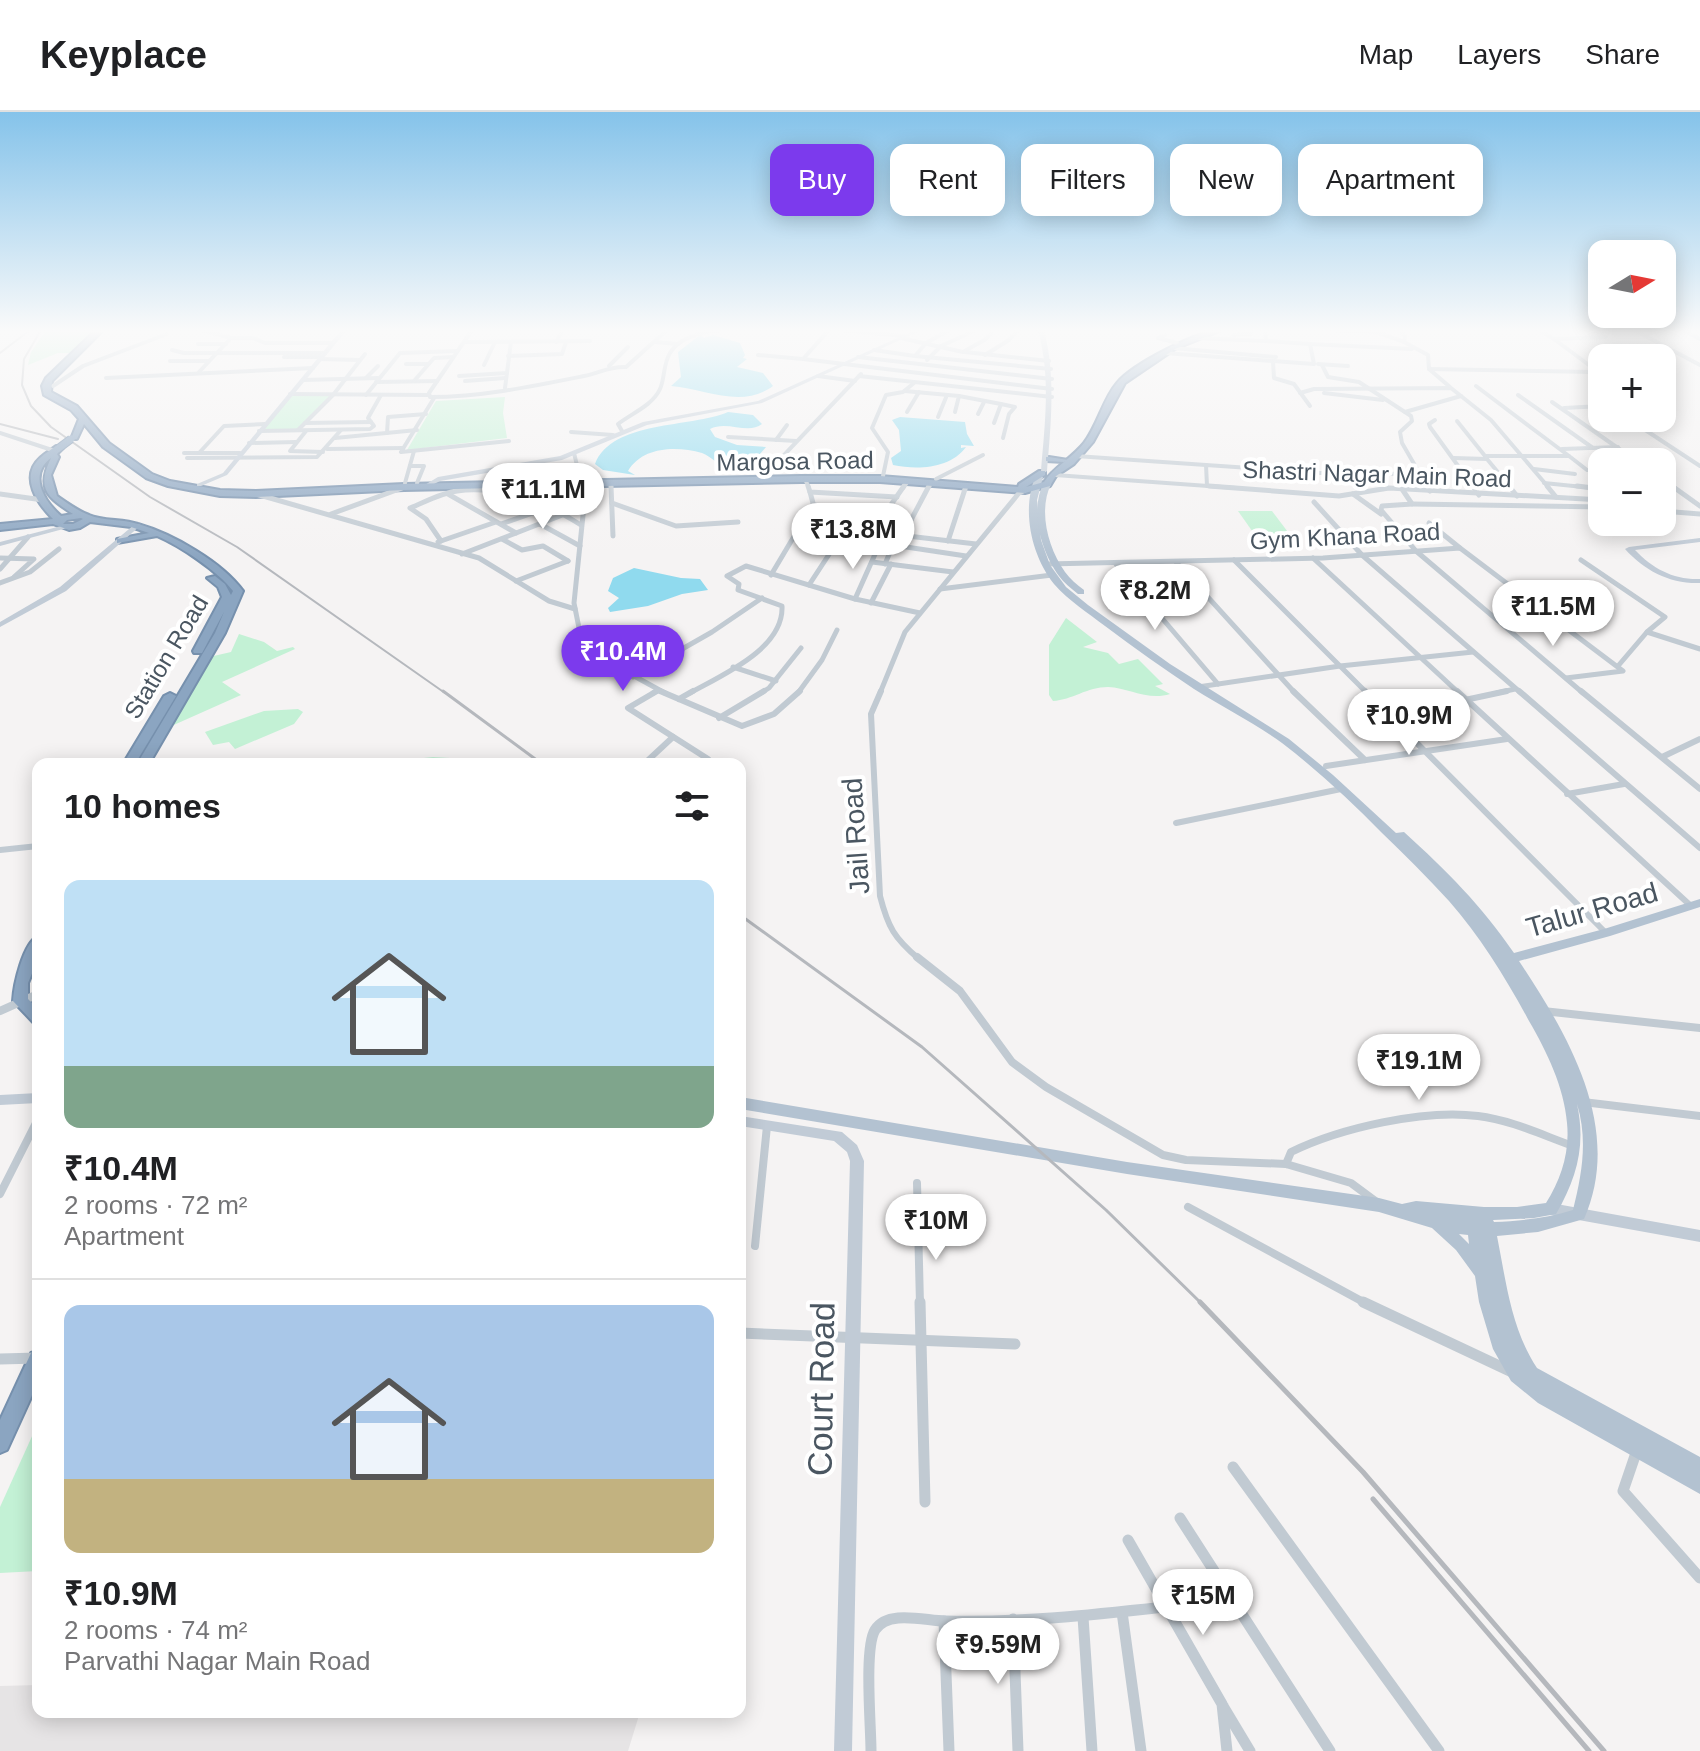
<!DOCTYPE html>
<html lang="en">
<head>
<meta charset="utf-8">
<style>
	:root { --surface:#fff; --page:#f2f2f2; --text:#202124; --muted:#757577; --line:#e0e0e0; --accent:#7c3aed }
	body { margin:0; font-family:Helvetica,sans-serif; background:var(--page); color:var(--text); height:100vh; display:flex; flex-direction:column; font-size:30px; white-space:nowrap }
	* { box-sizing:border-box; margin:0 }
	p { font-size:26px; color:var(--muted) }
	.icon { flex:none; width:44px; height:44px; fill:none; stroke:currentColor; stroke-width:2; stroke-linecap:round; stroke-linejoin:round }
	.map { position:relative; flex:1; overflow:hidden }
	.panel { position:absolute; left:32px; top:646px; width:714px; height:960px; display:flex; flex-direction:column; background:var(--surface); border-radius:16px; box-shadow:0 4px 20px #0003 }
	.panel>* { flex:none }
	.guide { position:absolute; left:770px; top:32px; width:760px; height:72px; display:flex; gap:16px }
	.needle { width:52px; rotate:80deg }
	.buttons { position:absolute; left:1588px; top:128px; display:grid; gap:16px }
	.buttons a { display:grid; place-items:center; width:88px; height:88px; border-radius:16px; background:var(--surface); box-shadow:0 4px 20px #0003; font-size:40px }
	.price { position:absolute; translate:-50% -68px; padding:0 18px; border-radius:28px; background:#fff; color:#222; font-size:26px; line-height:52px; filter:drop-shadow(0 2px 4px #0008) }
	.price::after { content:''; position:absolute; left:50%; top:48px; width:24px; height:18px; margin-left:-12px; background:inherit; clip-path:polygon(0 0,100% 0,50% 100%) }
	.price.current { background:var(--accent); color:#fff }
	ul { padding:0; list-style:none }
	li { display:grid; align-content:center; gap:16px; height:424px; padding:0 32px }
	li+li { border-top:2px solid var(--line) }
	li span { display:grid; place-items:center; height:248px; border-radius:16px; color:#555 }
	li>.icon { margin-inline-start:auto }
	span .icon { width:144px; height:144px; fill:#fffc; stroke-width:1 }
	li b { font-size:34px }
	h2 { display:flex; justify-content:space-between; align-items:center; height:96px; padding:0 32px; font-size:34px }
	.tag { padding:0 28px; border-radius:16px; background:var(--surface); box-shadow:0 4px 20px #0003; font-size:28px; line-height:72px }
	.tag.current { background:var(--accent); color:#fff }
	header { display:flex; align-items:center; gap:48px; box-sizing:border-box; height:112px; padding:0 40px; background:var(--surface); border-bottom:2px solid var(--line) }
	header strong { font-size:38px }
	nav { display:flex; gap:44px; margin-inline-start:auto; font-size:28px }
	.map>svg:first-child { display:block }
</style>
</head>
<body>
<header>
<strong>Keyplace</strong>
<nav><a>Map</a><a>Layers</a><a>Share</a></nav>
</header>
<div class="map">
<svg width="1700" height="1639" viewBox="0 0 1700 1639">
	<rect width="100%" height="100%" fill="#f5f3f3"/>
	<polygon fill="#e6e4e5" points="38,1573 38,1600 640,1600 628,1639 0,1639 0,1574"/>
	<g fill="#c3f1d5">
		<polygon points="46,218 96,218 72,241 58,241 28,253 31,240"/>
		<polygon points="291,283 332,283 298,318 259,319"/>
		<polygon points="505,285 503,301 507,326 407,338 436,289"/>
		<polygon points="1238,399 1272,399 1297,432 1262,433"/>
		<path d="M1066 506 1097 530 1083 535 1108 541 1119 552 1138 547 1163 572 1155 574 1170 582C1148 589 1129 576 1108 575 1087 575 1072 588 1053 589L1049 583V533Z"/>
		<polygon points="239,522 264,530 277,539 293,535 295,537 222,570 241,583 167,616 205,546 231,540"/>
		<polygon points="298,597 303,600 294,612 235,637 229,630 213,633 205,620 264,599"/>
		<polygon points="433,645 500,649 504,652 367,652"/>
		<polygon points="38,1311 38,1459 0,1461 0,1395"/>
	</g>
	<g fill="#90daee">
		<path d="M700 223 704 226 713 223 740 231 745 243 743 246 747 247 737 255 763 261 773 274C742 297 706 277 671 274L681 265 678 240Z"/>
		<path d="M728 300 753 303 762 312C748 323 727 308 710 317L715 325 737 333 766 335 760 342 747 345V351C742 353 735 357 729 356 719 355 711 344 702 341 677 334 643 334 628 359L635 363 603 358 595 352C612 308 691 316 728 300Z"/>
		<path d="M900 305 965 310 967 322 974 334 961 333V336L966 335C950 357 917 358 893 353L891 346 901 339 899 318 892 308Z"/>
		<polygon points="634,456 681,466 700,467 708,478 682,482 648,494 610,500 608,496 619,486 608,479 613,466"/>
	</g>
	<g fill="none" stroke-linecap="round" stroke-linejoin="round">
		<defs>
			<g id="highway">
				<path d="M96 218H103L52 269 51 280 77 294 109 331 152 362 170 369 220 378 256 379 404 372 801 364H880L1018 375 1019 372 1039 359H1045V363L1026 375 1044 370C1053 356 1072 346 1084 331 1098 313 1103 287 1117 271 1133 252 1198 218 1222 218L1175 237 1125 271 1093 330 1074 352 1056 364 1050 374 1025 381 880 370H801L404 378 256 385 220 384 168 374 146 366 103 335 84 312 77 327H71L79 307 71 298 44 283 42 274 46 266Z"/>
				<path d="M56 334 63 336 57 342 59 345 51 363 57 384C67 391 78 399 89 403 103 409 123 407 138 412 173 422 222 450 243 479L225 521 149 652H137L215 521 224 500 202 541H194L193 539 222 485 218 475 207 466 215 464 225 472 231 483 233 479C218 459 180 434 157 424L117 431V427L149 421 131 415 90 410 80 416 69 418 53 412 0 418V412L53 407C38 392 19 365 40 346 45 341 51 338 56 334ZM51 346C36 377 47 385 73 402L61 404C44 389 28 363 51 346ZM81 406 83 407 73 412H63L67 408Z"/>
				<polygon points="1049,345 1068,348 1064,350 1046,349 1046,345"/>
				<polygon points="170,581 176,584 135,652 123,652 164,584"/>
				<path d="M38 824V847L28 871V887L38 897V912L33 910 13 889C14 873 23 831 38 824Z"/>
				<polygon points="38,1239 38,1270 7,1338 0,1341 0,1308 31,1241"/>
			</g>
		</defs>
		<use href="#highway" stroke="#7690ad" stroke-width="4"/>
		<g stroke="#c1cad2" stroke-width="4">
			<path d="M472 218 429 281 430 285C481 285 534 274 584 264 600 261 609 254 626 255L667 218"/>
			<polyline points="829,218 803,247 1052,277"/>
			<polyline points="840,218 904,224"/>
			<polyline points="1330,218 1376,220"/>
			<polyline points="1399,218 1405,224 1404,230 1428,243 1429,257 1450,275"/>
			<polyline points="1539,218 1554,227 1606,225 1594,218"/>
			<polyline points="1634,218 1700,253"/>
			<polyline points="1683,218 1700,227"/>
			<polyline points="1373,219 1405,230"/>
			<polyline points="1165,223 1158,226 1177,231"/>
			<polyline points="1233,223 1251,222 1251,218"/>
			<polyline points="231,226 253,226 265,231 332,231"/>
			<polyline points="901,226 963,240 986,227 994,218"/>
			<polyline points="1196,226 1266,229 1265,218"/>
			<polyline points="1554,227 1597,259"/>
			<polyline points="464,230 590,229"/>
			<polyline points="556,230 563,218"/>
			<polyline points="655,230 678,232"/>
			<polyline points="198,232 226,232"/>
			<polyline points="1310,232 1412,237"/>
			<polyline points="1173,236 1276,245"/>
			<polyline points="172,238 184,241 325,241"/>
			<polyline points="874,238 915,244 926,231 949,218"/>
			<polyline points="965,240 1049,249"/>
			<polyline points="1165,241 1314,252 1310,232 1266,229"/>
			<polyline points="758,243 803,247"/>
			<polyline points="985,243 1009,228 1018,218"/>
			<polyline points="508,244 562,242 566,230"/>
			<polyline points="915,244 1051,257"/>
			<polyline points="284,245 321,245"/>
			<polyline points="858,245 1052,267"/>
			<polyline points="319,247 359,248"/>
			<polyline points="927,248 941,234 976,218"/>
			<polyline points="170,249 208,249"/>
			<polyline points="1273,250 1274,266 1294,272 1310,294"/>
			<polyline points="406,252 428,252"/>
			<polyline points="1318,252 1348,254"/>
			<polyline points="484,253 495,230"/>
			<polyline points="1322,253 1328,265 1359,270 1411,304 1412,309 1400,320 1402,331 1428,376"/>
			<polyline points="609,254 628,235"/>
			<polyline points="1429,257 1594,260"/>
			<polyline points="199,260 231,226 202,218"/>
			<polyline points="459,264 507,261"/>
			<polyline points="818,264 855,269"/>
			<polyline points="859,264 1052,285"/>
			<polyline points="106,266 313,256"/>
			<polyline points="366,266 378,254"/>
			<polyline points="303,268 378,266"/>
			<polyline points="414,269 434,246 453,245"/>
			<polyline points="465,269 505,266"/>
			<polyline points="376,270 437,269"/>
			<polyline points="53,274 83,254 167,222"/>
			<polyline points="1476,274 1569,344 1485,344 1487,347"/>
			<polyline points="505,276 511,230"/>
			<polyline points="905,279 959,284 955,300"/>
			<polyline points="1300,281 1314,277 1451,276 1491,308 1549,376"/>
			<polyline points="1324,281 1383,288"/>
			<polyline points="290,282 428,283"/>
			<polyline points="366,283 400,241 457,239"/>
			<polyline points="1518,283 1593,336"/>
			<polyline points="959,284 1001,292 994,311"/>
			<polyline points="434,286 401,340 509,329"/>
			<polyline points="1552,290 1638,350"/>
			<polyline points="1001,292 1015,295 1009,302 1003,326"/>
			<polyline points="1564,296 1602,294"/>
			<polyline points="907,300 919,280"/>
			<polyline points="1405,300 1461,284"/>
			<polyline points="978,302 984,290"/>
			<polyline points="938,305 947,283"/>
			<polyline points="1627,306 1700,354"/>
			<polyline points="1435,308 1429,312 1430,315 1474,376"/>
			<polyline points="1457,309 1485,344"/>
			<polyline points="305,311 371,310"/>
			<polyline points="298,318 333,283 365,242"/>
			<polyline points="259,319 370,317 374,314 368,306 381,283"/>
			<polyline points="306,319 290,339 323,340"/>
			<path d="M622 319 618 312C632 301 652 294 660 277 665 266 663 252 670 241 689 210 755 218 787 218"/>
			<polyline points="571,320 613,323"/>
			<polyline points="0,321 55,339"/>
			<polyline points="387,321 388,305 426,302"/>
			<polyline points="728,325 796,329"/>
			<polyline points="335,326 417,318"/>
			<polyline points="776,328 787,313"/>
			<polyline points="249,331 296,330"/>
			<polyline points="327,337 403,336"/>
			<polyline points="1562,337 1618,335"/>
			<polyline points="184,341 240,341"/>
			<polyline points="199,341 224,314 265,312"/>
			<polyline points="574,341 581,370"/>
			<polyline points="1076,344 1206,353"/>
			<polyline points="1569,344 1587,358"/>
			<polyline points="187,346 317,345 341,318"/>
			<polyline points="1454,346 1487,347 1511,376"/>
			<polyline points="410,354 424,354 417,371"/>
			<polyline points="1534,357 1575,362"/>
			<polyline points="1055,363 1236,376"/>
			<polyline points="883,364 888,340 872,316 886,283 903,280 914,271"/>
			<polyline points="763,365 861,262"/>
			<polyline points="805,367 809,376"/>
			<polyline points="936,367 983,343"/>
			<polyline points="1662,367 1675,376"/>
			<polyline points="405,371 414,339"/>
			<polyline points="1544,371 1593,376"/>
			<polyline points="611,373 611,376"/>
			<polyline points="1207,374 1206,353 1350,363 1422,361"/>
			<polyline points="585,376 586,370"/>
			<polyline points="903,376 908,369"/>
			<polyline points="928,376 931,371"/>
			<polyline points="1387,376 1396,376"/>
		</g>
		<g stroke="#c1cad2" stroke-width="5">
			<polyline points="586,374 574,491 583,536 665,581"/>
			<polyline points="611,374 613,424"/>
			<polyline points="808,374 810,380 897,385"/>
			<polyline points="904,374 863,433 876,440 855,487 920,501"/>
			<polyline points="1209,374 1339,384 1389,376 1602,388"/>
			<polyline points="1427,374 1430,379"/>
			<polyline points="1473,374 1479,383"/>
			<polyline points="1509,374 1517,384"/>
			<polyline points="1547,374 1556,385"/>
			<polyline points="1577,374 1593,376"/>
			<polyline points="1672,374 1700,394"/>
			<polyline points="1402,377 1412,392 1382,394 1381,398 1416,439 1583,581"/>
			<polyline points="0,382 43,388"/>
			<polyline points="256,382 479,446 549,489 575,497"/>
			<polyline points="448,382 516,421"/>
			<polyline points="1353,382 1381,402"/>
			<polyline points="1314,390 1362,443 1521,581"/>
			<polyline points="612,391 676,414 738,410"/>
			<polyline points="1412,392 1602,395"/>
			<polyline points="813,393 886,398"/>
			<polyline points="1662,399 1700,402"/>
			<polyline points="331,402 402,376"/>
			<polyline points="880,405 911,408 929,374"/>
			<polyline points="877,410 904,414 911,408"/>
			<polyline points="1429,411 1460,436"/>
			<polyline points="501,412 547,396"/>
			<polyline points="540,412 580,434"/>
			<polyline points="899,423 976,432"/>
			<polyline points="502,427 522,438 543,434 568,449"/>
			<path d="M441 429 426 407 410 396C425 390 441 381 457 379 498 373 547 391 581 413"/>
			<polyline points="948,429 966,374"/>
			<polyline points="438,430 496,410"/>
			<polyline points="462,442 583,395"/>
			<polyline points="0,446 34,447 14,465"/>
			<polyline points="1313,446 1459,581"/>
			<polyline points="1234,448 1367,581"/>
			<polyline points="1581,448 1665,505 1647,520 1618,554"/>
			<polyline points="872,450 953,460"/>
			<polyline points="1176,450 1295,581"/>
			<polyline points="1115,451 1218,572"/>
			<polyline points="885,452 893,433 966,444"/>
			<polyline points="1047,452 1323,446 1460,436 1623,559 1566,566"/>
			<polyline points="0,457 28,425"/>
			<polyline points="771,463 799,416 820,417 810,380"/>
			<polyline points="516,469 568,449"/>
			<polyline points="0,471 30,460 59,437"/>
			<polyline points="809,473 860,395"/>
			<polyline points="940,477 1052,463"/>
			<polyline points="871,491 891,452"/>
			<polyline points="1647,520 1700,537"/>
			<polyline points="733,555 776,569"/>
			<polyline points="633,565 712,520 762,486"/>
			<polyline points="1198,575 1340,554 1473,540"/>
			<polyline points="653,581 658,578"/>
			<path d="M690 581C722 563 784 537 782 494L738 478 739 472 727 464 746 454 855 487"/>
			<polyline points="761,581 769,576 801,536"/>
			<polyline points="798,581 822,548 837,518"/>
			<polyline points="880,581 905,520 1019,381 1025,378"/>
			<polyline points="1497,581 1515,577"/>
		</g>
		<g stroke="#c1cad2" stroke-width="6">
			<polyline points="657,579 628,596 708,647"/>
			<polyline points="660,579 742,614 774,602 800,579"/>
			<path d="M881 579 871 602 880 784C888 815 894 826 919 847"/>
			<polyline points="1293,579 1365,648"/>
			<polyline points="1365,579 1606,821"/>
			<polyline points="1457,579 1691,794"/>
			<polyline points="1519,579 1700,736"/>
			<polyline points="1581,579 1700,677"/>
			<polyline points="679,587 693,579"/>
			<polyline points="1465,588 1507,579"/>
			<polyline points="719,606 764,579"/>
			<polyline points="1662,645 1700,627"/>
			<polyline points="644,652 673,625"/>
			<polyline points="1326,654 1507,627"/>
			<polyline points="1567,682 1624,672"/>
			<polyline points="1176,711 1341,677"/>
			<polyline points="0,738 38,734"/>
		</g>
		<g stroke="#c1cad2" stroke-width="8">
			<polyline points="917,845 960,879 1012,950 1046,975 1163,1043 1186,1048 1286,1052 1351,1071 1378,1091"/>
			<polyline points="0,899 38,882"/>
			<polyline points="1543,899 1700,916"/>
			<polyline points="1583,990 1700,1004"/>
			<path d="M1286 1052 1291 1040C1340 1016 1424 997 1478 1004 1511 1008 1542 1023 1573 1034"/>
			<polyline points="917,1071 920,1192"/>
			<polyline points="0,1082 38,1007"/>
			<polyline points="1188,1095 1367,1192"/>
			<polyline points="755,1134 767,1014"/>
		</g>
		<g stroke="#c1cad2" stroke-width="11">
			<polyline points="920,1190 925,1390"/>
			<polyline points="1363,1190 1512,1260"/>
			<polyline points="740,1221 1015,1232"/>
			<polyline points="0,1247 38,1246"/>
			<polyline points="1637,1338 1623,1379 1700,1466"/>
			<polyline points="1233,1355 1439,1639"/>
			<polyline points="1180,1406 1330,1639"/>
			<polyline points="1128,1428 1222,1592 1227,1639"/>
			<polyline points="1122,1500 1141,1639"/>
			<polyline points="1083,1505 1092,1639"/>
			<polyline points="1013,1507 1018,1639"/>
			<polyline points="944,1509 949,1639"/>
			<polyline points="1223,1594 1250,1639"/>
			<path d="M871 1639C871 1614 864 1536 875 1518 888 1497 926 1509 945 1509 1018 1511 1092 1503 1164 1495"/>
		</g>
		<g fill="#c1cbd6" fill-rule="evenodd">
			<polygon points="341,218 347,218 227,363 201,374 197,374 197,372 223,361"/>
			<polygon points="915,218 922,218 762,291 647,313 562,348 440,369 426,376 423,374 438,365 560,344 643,310 758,289"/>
			<path d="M1038 218H1044C1056 265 1051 311 1047 359L1044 361 1041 359C1045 311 1051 265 1038 218Z"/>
			<polygon points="135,412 141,413 66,479 0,515 0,510 60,475"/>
			<polygon points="65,413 67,414 67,416 0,434 0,430"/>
			<path d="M1700 426V430L1635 438C1653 457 1674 468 1700 467V471C1670 472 1645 459 1625 437L1629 435Z"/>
			<polygon points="38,981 38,991 0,993 0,983"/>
			<polygon points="740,1004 842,1020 857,1033 864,1049 852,1639 834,1639 850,1049 847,1040 834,1029 740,1014"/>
			<polygon points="1551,1091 1700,1118 1700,1130 1551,1103 1546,1101 1544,1097 1546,1093"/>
		</g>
		<g fill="#b3c2d1" fill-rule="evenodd">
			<path d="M1036 363 1043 365 1037 388 1041 428 1050 453 1066 475 1088 493 1170 552 1289 627 1333 663 1396 721 1404 720C1448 760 1480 792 1514 841L1604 817 1700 787V795L1610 824 1519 849C1568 923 1624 1016 1584 1107L1538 1120 1497 1124C1506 1169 1511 1217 1537 1256L1700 1345V1382L1538 1291 1511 1269 1493 1237 1479 1190 1475 1164 1456 1138 1432 1116 1379 1100 1127 1062 740 997V985L1127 1050 1379 1086 1402 1092 1416 1089 1484 1095H1517L1546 1091C1561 1067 1570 1040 1567 1011 1564 975 1547 940 1529 909 1507 868 1480 824 1449 789 1427 765 1404 742 1381 720 1350 688 1317 658 1282 631 1254 611 1223 595 1194 577 1164 557 1134 536 1105 514 1088 501 1069 489 1054 472 1031 443 1021 397 1036 363ZM1577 992C1588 1028 1582 1062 1573 1098 1547 1106 1521 1109 1494 1110L1493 1108 1534 1106 1556 1102C1577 1066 1586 1033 1577 992ZM1459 1122 1468 1123 1469 1132Z"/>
			<path d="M1044 370 1051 372C1038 399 1048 436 1065 460 1070 467 1077 473 1084 478V482H1078C1071 476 1064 471 1059 464 1041 439 1029 399 1044 370Z"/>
		</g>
		<use href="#highway" fill="#8ba5c1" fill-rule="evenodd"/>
		<g stroke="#b5b8bd" stroke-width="2">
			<polyline points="41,218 24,247 22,273 31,294 51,315 150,385 237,435 445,581"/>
			<polyline points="0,241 30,218"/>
			<polyline points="0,312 58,327"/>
		</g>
		<g stroke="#b5b8bd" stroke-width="3">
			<polyline points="443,579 542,652"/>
			<polyline points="740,803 922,935 1106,1098 1202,1192"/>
		</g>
		<g stroke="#b5b8bd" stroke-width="5">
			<polyline points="1200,1190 1363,1360 1604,1639"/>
			<polyline points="1373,1387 1589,1639"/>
		</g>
		<defs>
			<polyline id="highway-bridge" points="59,336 71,327"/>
		</defs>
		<use href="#highway-bridge" stroke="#7690ad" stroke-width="9" stroke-linecap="butt"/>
		<use href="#highway-bridge" stroke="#8ba5c1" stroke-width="7"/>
	</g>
	<linearGradient id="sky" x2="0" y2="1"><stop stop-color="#85c3ea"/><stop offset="0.49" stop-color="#fafafa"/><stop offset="1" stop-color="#fafafa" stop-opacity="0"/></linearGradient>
	<rect width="1700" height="447" fill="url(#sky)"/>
	<g text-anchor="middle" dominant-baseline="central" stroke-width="8" stroke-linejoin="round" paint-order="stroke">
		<g font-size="24" fill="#4a5661" stroke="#fff">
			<text transform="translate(795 349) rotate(-1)">Margosa Road</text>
			<text transform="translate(1377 362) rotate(2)">Shastri Nagar Main Road</text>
			<text transform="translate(1345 424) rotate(-3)">Gym Khana Road</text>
			<text transform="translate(166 545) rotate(-59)">Station Road</text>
		</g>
		<g font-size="28" fill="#4a5661" stroke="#fff">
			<text transform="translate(856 724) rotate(-94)">Jail Road</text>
			<text transform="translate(1592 798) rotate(-16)">Talur Road</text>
		</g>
		<g font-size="34" fill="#4a5661" stroke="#fff">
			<text transform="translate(821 1277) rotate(-89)">Court Road</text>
		</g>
	</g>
</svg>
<div class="buttons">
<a><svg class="needle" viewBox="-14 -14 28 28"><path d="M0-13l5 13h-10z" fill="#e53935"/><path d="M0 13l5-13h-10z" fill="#757577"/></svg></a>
<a>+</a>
<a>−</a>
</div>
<b class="price" style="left:543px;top:419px">₹11.1M</b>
<b class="price" style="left:853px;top:459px">₹13.8M</b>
<b class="price" style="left:1155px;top:520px">₹8.2M</b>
<b class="price" style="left:1553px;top:536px">₹11.5M</b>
<b class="price current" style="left:623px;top:581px">₹10.4M</b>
<b class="price" style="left:1409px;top:645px">₹10.9M</b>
<b class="price" style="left:1419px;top:990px">₹19.1M</b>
<b class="price" style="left:936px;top:1150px">₹10M</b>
<b class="price" style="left:1203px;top:1525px">₹15M</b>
<b class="price" style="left:998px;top:1574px">₹9.59M</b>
<div class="guide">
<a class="tag current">Buy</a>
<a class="tag">Rent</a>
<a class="tag">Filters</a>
<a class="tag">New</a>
<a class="tag">Apartment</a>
</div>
<section class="panel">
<h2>10 homes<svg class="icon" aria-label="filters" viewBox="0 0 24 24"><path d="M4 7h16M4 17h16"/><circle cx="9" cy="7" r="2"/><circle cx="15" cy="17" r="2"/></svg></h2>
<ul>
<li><span style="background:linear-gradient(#bfe0f5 75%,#7fa58c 0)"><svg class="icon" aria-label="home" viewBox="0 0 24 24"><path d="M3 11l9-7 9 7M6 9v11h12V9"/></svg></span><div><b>₹10.4M</b><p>2 rooms · 72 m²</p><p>Apartment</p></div></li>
<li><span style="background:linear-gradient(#a9c7e8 70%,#c2b280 0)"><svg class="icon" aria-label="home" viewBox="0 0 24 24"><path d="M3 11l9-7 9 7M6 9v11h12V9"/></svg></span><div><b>₹10.9M</b><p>2 rooms · 74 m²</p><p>Parvathi Nagar Main Road</p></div></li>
</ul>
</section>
</div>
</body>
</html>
